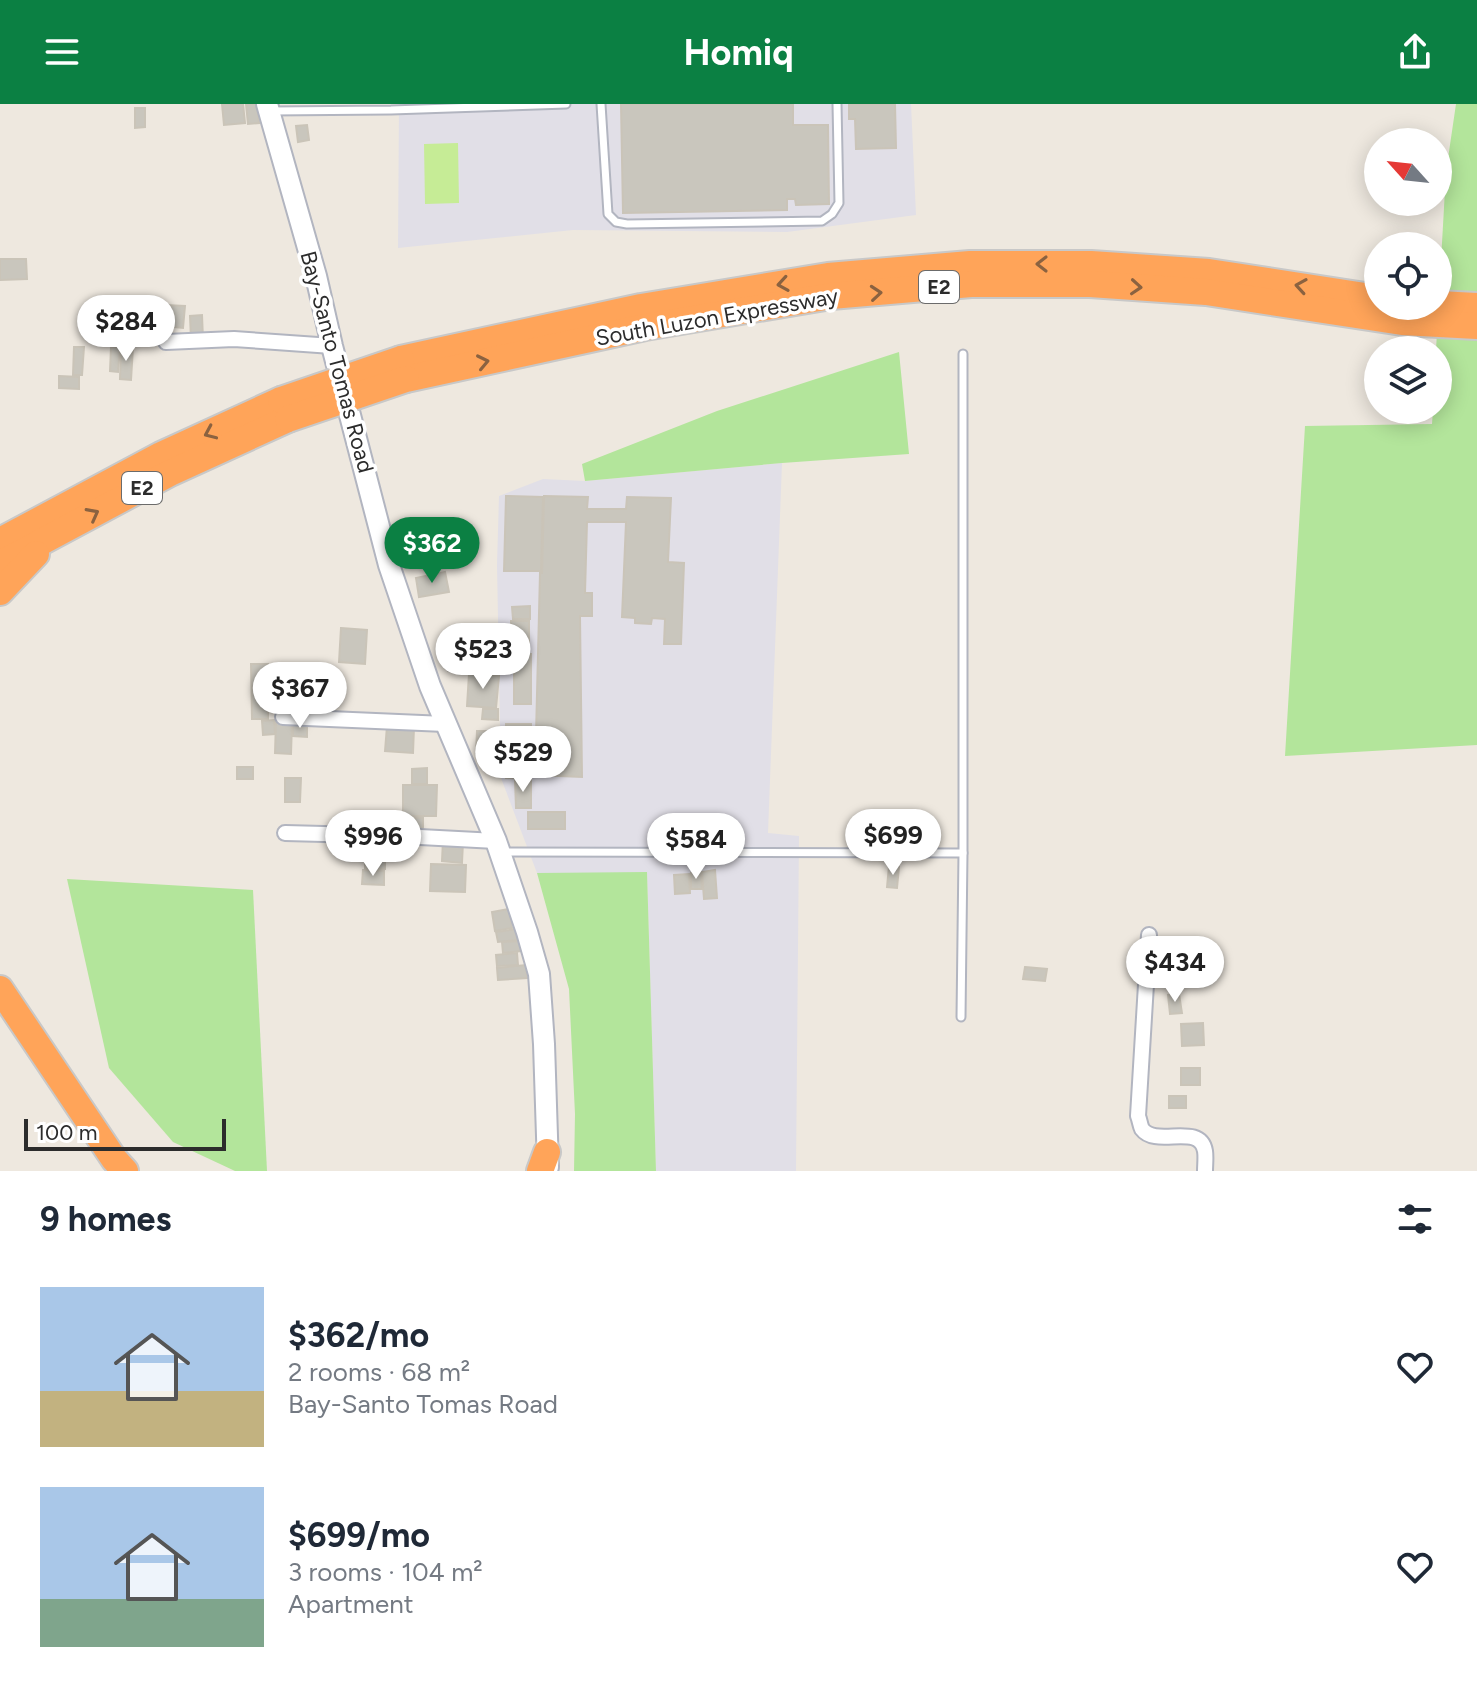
<!DOCTYPE html>
<html lang="en">
<head>
<meta charset="utf-8">
<style>
	:root { --surface:#fff; --page:#f2f2f3; --text:#1f2937; --muted:#747a83; --accent:#0b8043 }
	body { margin:0; font-family:Figtree,sans-serif; background:var(--page); color:var(--text); height:100vh; display:flex; flex-direction:column; font-size:30px; white-space:nowrap }
	* { box-sizing:border-box; margin:0 }
	p { font-size:26px; color:var(--muted) }
	.icon { flex:none; width:44px; height:44px; fill:none; stroke:currentColor; stroke-width:2; stroke-linecap:round; stroke-linejoin:round }
	.map { position:relative; height:1067px; overflow:hidden }
	.details { display:flex; flex-direction:column; background:var(--surface); flex:1 }
	.details>* { flex:none }
	.needle { width:52px; rotate:297deg }
	.controls { position:absolute; left:1364px; top:24px; display:grid; gap:16px }
	.controls a { display:grid; place-items:center; width:88px; height:88px; border-radius:50%; background:var(--surface); box-shadow:0 4px 20px #0003; font-size:40px }
	.scale { position:absolute; left:24px; bottom:20px; width:202px; box-sizing:border-box; padding-left:8px; border:4px solid #2c2c2c; border-top:0; font-size:22px; line-height:28px; white-space:nowrap; color:#2c2c2c; -webkit-text-stroke:6px #fff; paint-order:stroke }
	.price { position:absolute; translate:-50% -68px; padding:0 18px; border-radius:28px; background:#fff; color:#222; font-size:26px; line-height:52px; filter:drop-shadow(0 2px 4px #0008) }
	.price::after { content:''; position:absolute; left:50%; top:48px; width:24px; height:18px; margin-left:-12px; background:inherit; clip-path:polygon(0 0,100% 0,50% 100%) }
	.price.on { background:var(--accent); color:#fff }
	ul { padding:0; list-style:none }
	li { display:flex; align-items:center; gap:24px; height:200px; padding:0 40px }
	li span { display:grid; place-items:center; flex:none; width:224px; height:160px; border-radius:0px; color:#555 }
	li>.icon { margin-inline-start:auto }
	span .icon { width:96px; height:96px; fill:#fffc; stroke-width:1 }
	li b { font-size:34px }
	h2 { display:flex; justify-content:space-between; align-items:center; height:96px; padding:0 40px; font-size:34px }
	header { display:flex; justify-content:space-between; align-items:center; height:104px; padding:0 40px; background:var(--accent); color:#fff; font-size:36px; font-weight:700 }
	.map>svg:first-child { display:block }
</style>
</head>
<body>
<header><svg class="icon" aria-label="menu" viewBox="0 0 24 24"><path d="M4 6h16M4 12h16M4 18h16"/></svg>Homiq<svg class="icon" aria-label="share" viewBox="0 0 24 24"><path d="M12 15V3M7 8l5-5 5 5M5 13v7h14v-7"/></svg></header>
<div class="map">
<svg width="1477" height="1067" viewBox="0 0 1477 1067">
	<rect width="100%" height="100%" fill="#eee8df"/>
	<g fill="#e1dfe7">
		<polygon points="399,0 911,0 916,111 787,128 573,126 398,144"/>
		<polygon points="782,359 768,729 799,732 796,1067 656,1067 647,769 537,769 501,674 497,461 499,392 543,375 585,377"/>
	</g>
	<g fill="#b3e59b">
		<polygon points="1456,0 1477,0 1477,641 1285,652 1305,322 1432,320 1433,306 1438,306 1438,246 1436,246 1446,68"/>
		<polygon points="899,248 909,350 782,359 585,377 582,360 717,307"/>
		<polygon points="647,768 656,1067 574,1067 575,1010 569,885 537,769"/>
		<polygon points="67,775 253,786 267,1067 235,1067 173,1038 109,964"/>
	</g>
	<polygon fill="#c6ec96" points="458,39 459,99 425,100 424,40"/>
	<g fill="#c9c6bd" stroke="#cac4b8" stroke-width="2">
		<polygon points="222,0 243,0 245,19 224,21"/>
		<polygon points="246,0 257,0 259,19 248,20"/>
		<polygon points="621,0 793,0 793,21 828,21 829,100 796,101 795,95 787,95 787,106 623,109"/>
		<polygon points="849,0 895,0 896,44 856,45 855,15 849,15"/>
		<polygon points="135,4 145,4 145,23 135,24"/>
		<polygon points="307,21 309,36 298,38 296,22"/>
		<polygon points="0,155 26,155 27,175 0,176"/>
		<polygon points="106,201 123,202 123,213 106,213"/>
		<polygon points="165,201 185,202 183,224 164,222"/>
		<polygon points="202,211 203,235 191,235 190,212"/>
		<polygon points="106,215 124,215 123,225 105,225"/>
		<polygon points="104,226 122,227 121,242 103,241"/>
		<polygon points="74,243 84,243 82,271 73,271"/>
		<polygon points="111,243 120,243 118,268 110,267"/>
		<polygon points="121,243 133,243 131,276 120,275"/>
		<polygon points="59,272 79,273 79,285 59,284"/>
		<polygon points="506,392 543,393 541,467 504,467"/>
		<polygon points="544,392 588,393 587,405 626,405 627,393 671,394 668,458 684,459 681,540 664,540 665,515 652,514 651,520 635,519 635,514 622,513 626,418 587,418 585,489 592,489 592,512 580,512 582,673 535,671 540,469 542,469"/>
		<polygon points="445,468 449,488 419,493 416,474"/>
		<polygon points="530,502 530,515 513,515 512,503"/>
		<rect x="511" y="517" width="18" height="31"/>
		<polygon points="341,524 367,526 365,560 339,558"/>
		<polygon points="449,547 481,548 480,568 448,567"/>
		<rect x="514" y="550" width="17" height="50"/>
		<polygon points="251,560 268,560 268,615 252,615"/>
		<polygon points="315,564 329,564 328,581 314,581"/>
		<polygon points="469,570 499,572 496,604 467,602"/>
		<polygon points="483,605 498,605 498,616 482,615"/>
		<polygon points="274,616 275,630 263,631 262,617"/>
		<polygon points="276,617 292,618 291,650 275,649"/>
		<polygon points="293,618 307,619 307,633 293,632"/>
		<rect x="506" y="620" width="25" height="21"/>
		<polygon points="387,622 414,623 413,649 385,647"/>
		<polygon points="477,627 497,627 496,650 476,649"/>
		<polygon points="506,644 529,644 529,675 506,674"/>
		<rect x="237" y="663" width="16" height="12"/>
		<polygon points="427,664 427,680 412,680 412,665"/>
		<polygon points="285,674 301,674 300,698 285,698"/>
		<polygon points="515,676 531,676 531,704 516,704"/>
		<polygon points="403,681 437,681 436,712 403,712"/>
		<rect x="528" y="708" width="37" height="17"/>
		<rect x="402" y="714" width="21" height="15"/>
		<polygon points="697,717 697,734 675,735 674,718"/>
		<rect x="365" y="736" width="20" height="29"/>
		<polygon points="443,736 463,738 462,759 442,757"/>
		<polygon points="431,760 466,761 465,788 430,787"/>
		<polygon points="889,762 899,763 897,784 887,783"/>
		<polygon points="363,766 384,767 384,781 362,780"/>
		<polygon points="715,766 717,794 704,795 702,768"/>
		<polygon points="701,768 702,785 691,785 691,769"/>
		<polygon points="689,770 690,789 675,790 674,771"/>
		<polygon points="509,805 512,824 495,827 492,808"/>
		<polygon points="516,825 517,836 498,838 496,828"/>
		<polygon points="520,837 521,847 503,849 502,838"/>
		<polygon points="517,849 518,861 497,862 496,851"/>
		<polygon points="526,861 527,874 498,876 497,864"/>
		<polygon points="1025,863 1047,865 1045,877 1023,875"/>
		<polygon points="1179,890 1182,909 1170,910 1168,891"/>
		<polygon points="1203,919 1204,941 1182,942 1181,920"/>
		<rect x="1181" y="964" width="19" height="17"/>
		<rect x="1169" y="992" width="17" height="12"/>
	</g>
	<g fill="none" stroke-linecap="round" stroke-linejoin="round">
		<defs>
			<g id="lane">
				<polyline points="601,0 608,110 616,118 627,120 822,117 832,110 839,99 837,0"/>
				<polyline points="271,7 391,6 566,0"/>
				<polyline points="502,748 963,749 963,250"/>
				<polyline points="961,913 963,749"/>
			</g>
			<g id="street">
				<polyline points="166,238 234,235 332,242"/>
				<polyline points="283,613 445,620"/>
				<polyline points="285,729 401,732 496,737"/>
				<path d="M1149 831 1138 1012C1140 1017 1140 1021 1142 1025 1156 1044 1200 1018 1205 1047 1206 1053 1205 1061 1205 1067"/>
			</g>
			<polyline id="secondary" points="267,0 316,172 332,242 389,461 430,582 496,737 527,828 539,870 544,940 548,1063"/>
			<g id="highway">
				<polyline points="1438,200 1477,202"/>
				<polyline points="401,255 641,203 828,172 970,160 1091,160 1209,168 1378,194"/>
				<polyline points="406,275 645,223 831,192 971,180 1090,180 1206,188 1402,218 1477,222"/>
				<polyline points="0,437 161,351 281,296"/>
				<polyline points="0,460 170,369 288,315"/>
				<polyline points="0,488 36,450"/>
				<polyline points="0,885 114,1055 125,1067"/>
				<polyline points="540,1067 547,1048"/>
			</g>
		</defs>
		<use href="#lane" stroke="#b2b5c0" stroke-width="11"/>
		<use href="#street" stroke="#b2b5c0" stroke-width="18"/>
		<use href="#secondary" stroke="#b2b5c0" stroke-width="24"/>
		<use href="#highway" stroke="#c8c8c8" stroke-width="30"/>
		<use href="#lane" stroke="#fff" stroke-width="7"/>
		<use href="#street" stroke="#fff" stroke-width="14"/>
		<use href="#secondary" stroke="#fff" stroke-width="20"/>
		<use href="#highway" stroke="#ffa459" stroke-width="26"/>
		<defs>
			<g id="highway-bridge">
				<polyline points="281,296 401,255"/>
				<polyline points="288,315 406,275"/>
			</g>
		</defs>
		<use href="#highway-bridge" stroke="#c8c8c8" stroke-width="30" stroke-linecap="butt"/>
		<use href="#highway-bridge" stroke="#ffa459" stroke-width="26"/>
	</g>
	<defs><path id="oneway-chevron" d="M-2-3.5L2.5 0L-2 3.5" fill="none" stroke-width="1.6" stroke-linecap="round" stroke-linejoin="round" transform="scale(2)"/></defs>
	<g stroke="#8b6240">
		<use href="#oneway-chevron" transform="translate(1042 160) rotate(180)"/>
		<use href="#oneway-chevron" transform="translate(783 180) rotate(171)"/>
		<use href="#oneway-chevron" transform="translate(1301 182) rotate(-171)"/>
		<use href="#oneway-chevron" transform="translate(1136 183) rotate(4)"/>
		<use href="#oneway-chevron" transform="translate(876 189) rotate(-5)"/>
		<use href="#oneway-chevron" transform="translate(483 258) rotate(-12)"/>
		<use href="#oneway-chevron" transform="translate(210 329) rotate(156)"/>
		<use href="#oneway-chevron" transform="translate(93 410) rotate(-28)"/>
	</g>
	<g text-anchor="middle" dominant-baseline="central" stroke-width="7" stroke-linejoin="round" paint-order="stroke">
		<g fill="#fff" stroke="#6b6b6b" stroke-width="2">
			<rect x="919" y="167" width="40" height="32" rx="6"/>
			<rect x="122" y="368" width="40" height="32" rx="6"/>
		</g>
		<g font-size="20" font-weight="bold" fill="#2c2c2c">
			<text x="939" y="183">E2</text>
			<text x="142" y="384">E2</text>
		</g>
		<g font-size="22" fill="#2c2c2c" stroke="#fff">
			<text transform="translate(717 213) rotate(-10)">South Luzon Expressway</text>
			<text transform="translate(337 258) rotate(75)">Bay-Santo Tomas Road</text>
		</g>
	</g>
</svg>
<div class="controls">
<a><svg class="needle" viewBox="-14 -14 28 28"><path d="M0-13l5 13h-10z" fill="#e53935"/><path d="M0 13l5-13h-10z" fill="#747a83"/></svg></a>
<a><svg class="icon" aria-label="locate" viewBox="0 0 24 24"><circle cx="12" cy="12" r="6"/><path d="M12 2v4M12 18v4M2 12h4M18 12h4"/></svg></a>
<a><svg class="icon" aria-label="layers" viewBox="0 0 24 24"><path d="M12 4l9 5-9 5-9-5zM3 14l9 5 9-5"/></svg></a>
</div>
<div class="scale">100 m</div>
<b class="price" style="left:126px;top:259px">$284</b>
<b class="price on" style="left:432px;top:481px">$362</b>
<b class="price" style="left:483px;top:587px">$523</b>
<b class="price" style="left:300px;top:626px">$367</b>
<b class="price" style="left:523px;top:690px">$529</b>
<b class="price" style="left:893px;top:773px">$699</b>
<b class="price" style="left:373px;top:774px">$996</b>
<b class="price" style="left:696px;top:777px">$584</b>
<b class="price" style="left:1175px;top:900px">$434</b>
</div>
<section class="details">
<h2>9 homes<svg class="icon" aria-label="filters" viewBox="0 0 24 24"><path d="M4 7h16M4 17h16"/><circle cx="9" cy="7" r="2"/><circle cx="15" cy="17" r="2"/></svg></h2>
<ul>
<li><span style="background:linear-gradient(#a9c7e8 65%,#c2b280 0)"><svg class="icon" aria-label="home" viewBox="0 0 24 24"><path d="M3 11l9-7 9 7M6 9v11h12V9"/></svg></span><div><b>$362/mo</b><p>2 rooms · 68 m²</p><p>Bay-Santo Tomas Road</p></div><svg class="icon" aria-label="heart" viewBox="0 0 24 24"><path d="M12 20l-8-8c-3-5 5-10 8-4 3-6 11-1 8 4z"/></svg></li>
<li><span style="background:linear-gradient(#a9c7e8 70%,#7fa58c 0)"><svg class="icon" aria-label="home" viewBox="0 0 24 24"><path d="M3 11l9-7 9 7M6 9v11h12V9"/></svg></span><div><b>$699/mo</b><p>3 rooms · 104 m²</p><p>Apartment</p></div><svg class="icon" aria-label="heart" viewBox="0 0 24 24"><path d="M12 20l-8-8c-3-5 5-10 8-4 3-6 11-1 8 4z"/></svg></li>
</ul>
</section>
</body>
</html>
